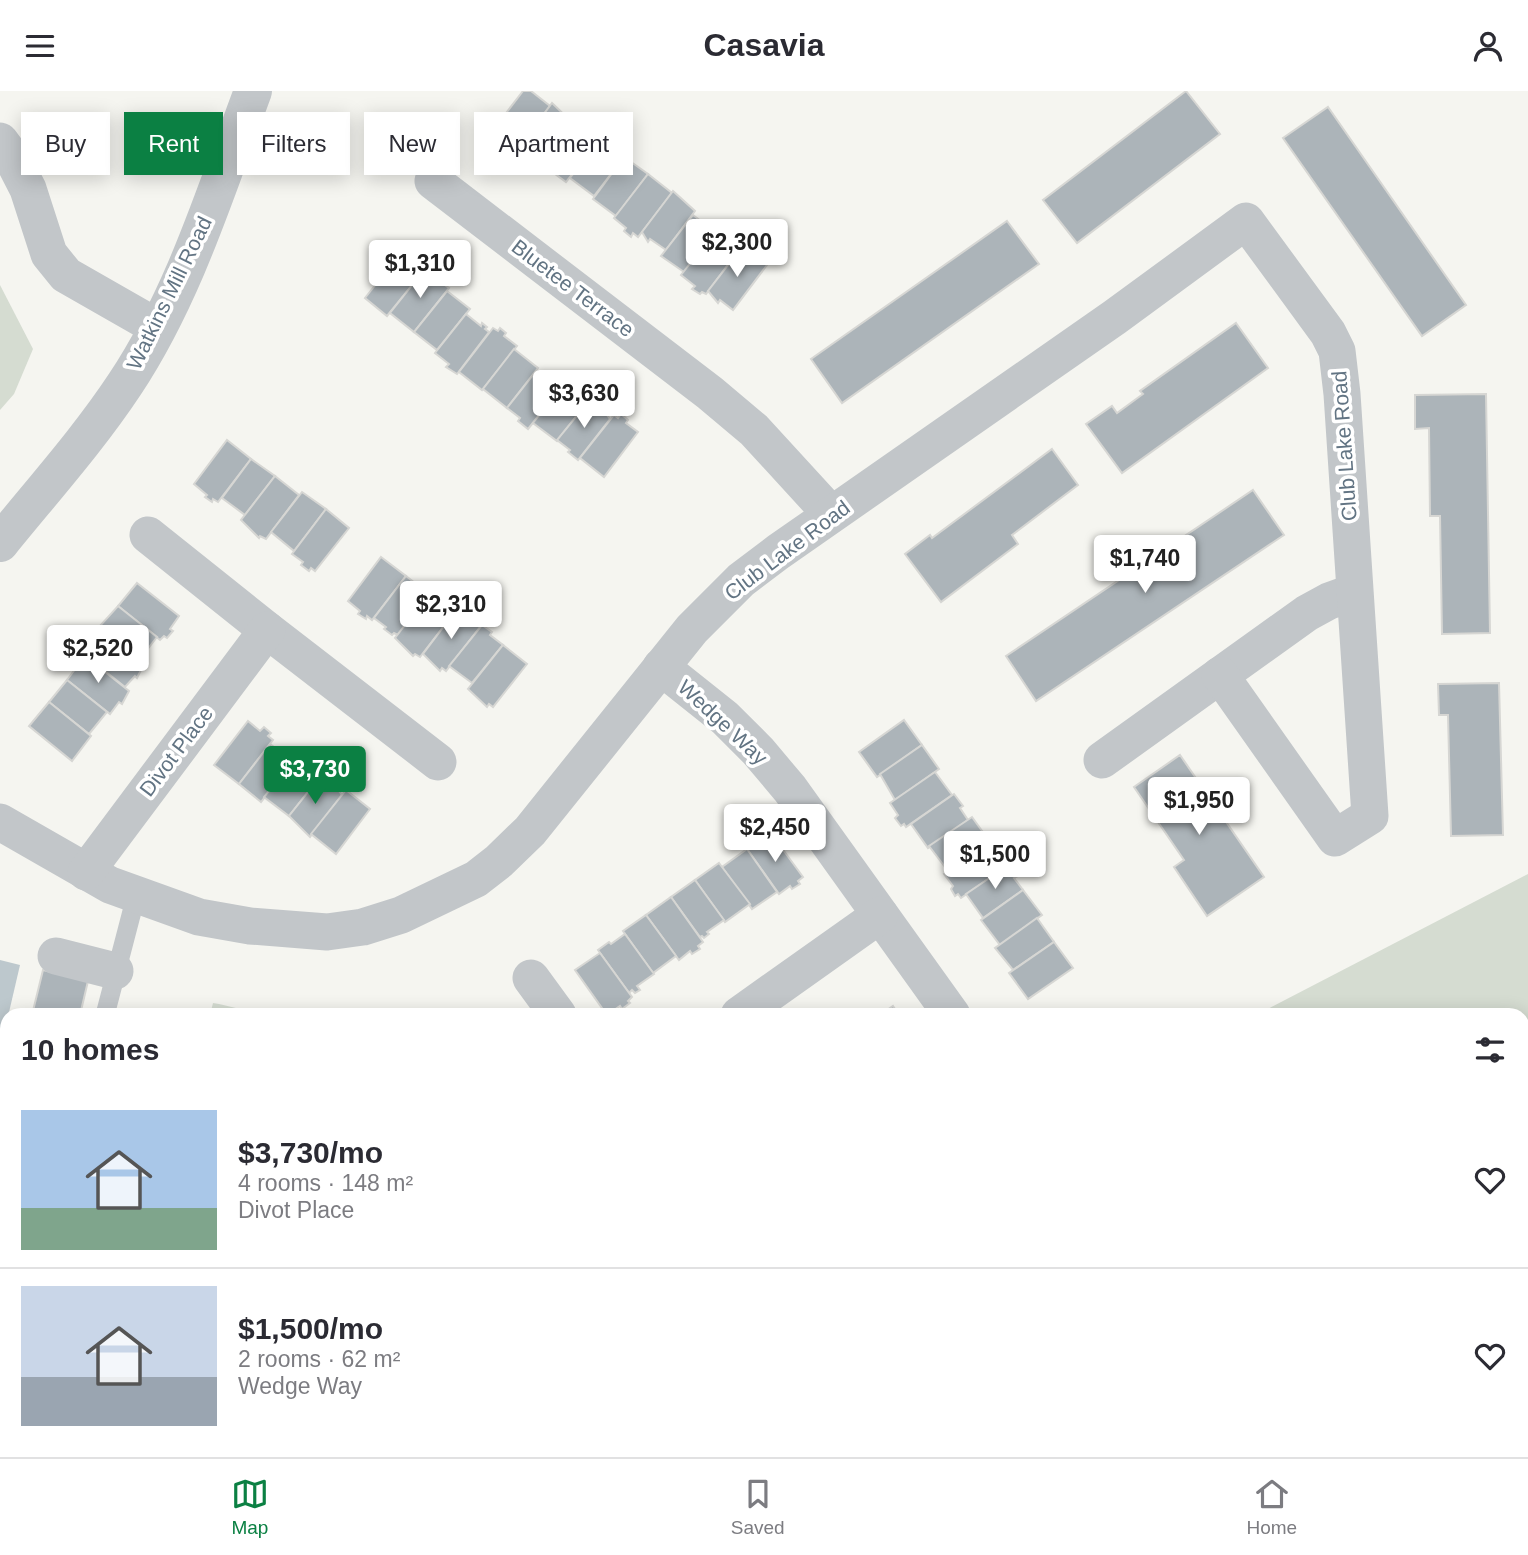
<!DOCTYPE html>
<html lang="en">
<head>
<meta charset="utf-8">
<style>
	:root { --surface:#fff; --page:#f2f2f3; --text:#2b2b33; --muted:#7c7c81; --line:#e1e1e2; --accent:#0b8043 }
	body { margin:0; font-family:Arial,sans-serif; background:var(--page); color:var(--text); height:100vh; display:flex; flex-direction:column; font-size:26px; white-space:nowrap }
	* { box-sizing:border-box; margin:0 }
	p { font-size:23px; color:var(--muted) }
	.icon { flex:none; width:38px; height:38px; fill:none; stroke:currentColor; stroke-width:2; stroke-linecap:round; stroke-linejoin:round }
	.map { position:relative; flex:1; overflow:hidden }
	.details { position:absolute; left:0px; top:917px; width:1530px; height:450px; display:flex; flex-direction:column; background:var(--surface); border-radius:21px 21px 0 0; box-shadow:0 4px 18px #0003 }
	.details>* { flex:none }
	.hud { position:absolute; left:21px; top:21px; width:700px; height:63px; display:flex; gap:14px }
	.price { position:absolute; translate:-50% -60px; padding:0 16px; border-radius:7px; background:#fff; color:#222; font-size:23px; line-height:46px; filter:drop-shadow(0 2px 4px #0008) }
	.price::after { content:''; position:absolute; left:50%; top:42px; width:21px; height:16px; margin-left:-10px; background:inherit; clip-path:polygon(0 0,100% 0,50% 100%) }
	.price.selected { background:var(--accent); color:#fff }
	ul { padding:0; list-style:none }
	li { display:flex; align-items:center; gap:21px; height:175px; padding:0 21px }
	li+li { border-top:2px solid var(--line) }
	li span { display:grid; place-items:center; flex:none; width:196px; height:140px; border-radius:0px; color:#555 }
	li>.icon { margin-inline-start:auto }
	span .icon { width:84px; height:84px; fill:#fffc; stroke-width:1 }
	li b { font-size:30px }
	h2 { display:flex; justify-content:space-between; align-items:center; height:84px; padding:0 21px; font-size:30px }
	.chip { padding:0 24px; border-radius:0px; background:var(--surface); box-shadow:0 4px 18px #0003; font-size:24px; line-height:63px }
	.chip.selected { background:var(--accent); color:#fff }
	header { display:flex; justify-content:space-between; align-items:center; height:91px; padding:0 21px; background:var(--surface); font-size:32px; font-weight:700 }
	.dock { display:flex; justify-content:space-around; align-items:center; height:98px; border-top:2px solid var(--line); background:var(--surface); font-size:19px; color:var(--muted) }
	.dock a { display:grid; justify-items:center; gap:4px }
	.dock .selected { color:var(--accent) }
	.map>svg:first-child { display:block }
</style>
</head>
<body>
<header><svg class="icon" aria-label="menu" viewBox="0 0 24 24"><path d="M4 6h16M4 12h16M4 18h16"/></svg>Casavia<svg class="icon" aria-label="person" viewBox="0 0 24 24"><circle cx="12" cy="8" r="4"/><path d="M4 21q1-7 8-7t8 7"/></svg></header>
<div class="map">
<svg width="1528" height="1366" viewBox="0 0 1528 1366">
	<rect width="100%" height="100%" fill="#f5f5f0"/>
	<g fill="#d5dcd1">
		<polygon points="0,194 33,258 14,303 0,319"/>
		<polygon points="1528,783 1528,1366 409,1366 421,1360 1522,1360 1522,924 1256,924"/>
		<polygon points="213,912 219,913 265,924 210,924"/>
	</g>
	<polygon fill="#bdc8cd" points="0,869 20,874 0,960"/>
	<g fill="#acb4b9" stroke="#d6d6d3" stroke-width="2">
		<polygon points="523,0 531,0 550,15 516,60 507,53 509,51 493,39"/>
		<polygon points="1186,0 1220,43 1077,152 1043,109"/>
		<polygon points="552,12 574,33 543,73 529,61 527,64 520,55"/>
		<polygon points="1328,16 1466,214 1422,245 1283,47"/>
		<polygon points="573,33 597,51 566,91 543,74"/>
		<polygon points="602,45 614,54 612,57 624,66 594,105 570,87"/>
		<polygon points="624,66 648,83 616,125 593,108"/>
		<polygon points="648,83 672,102 638,146 633,142 631,146 624,140 626,137 614,127"/>
		<polygon points="673,100 695,120 666,159 650,148 648,151 642,141"/>
		<polygon points="693,124 715,141 684,181 661,165"/>
		<polygon points="1007,130 1039,173 842,312 811,268"/>
		<polygon points="715,141 739,159 706,203 702,201 700,203 692,198 695,195 681,184"/>
		<polygon points="742,156 767,174 733,219 720,209 718,212 708,200"/>
		<polygon points="399,164 411,174 413,171 420,177 418,179 422,182 387,225 365,207"/>
		<polygon points="425,178 429,182 431,179 438,185 436,188 449,197 414,241 390,222"/>
		<polygon points="447,200 470,218 437,259 414,241"/>
		<polygon points="466,223 481,235 482,232 487,236 485,238 489,241 457,283 446,276 449,273 435,262"/>
		<polygon points="1236,232 1268,277 1122,382 1086,333 1112,315 1117,322 1143,303 1140,300"/>
		<polygon points="493,237 498,240 500,237 506,242 504,245 517,255 482,299 459,281"/>
		<polygon points="514,258 538,277 507,317 483,298"/>
		<polygon points="537,279 551,290 553,287 557,290 555,293 561,297 528,338 518,330 520,327 507,317"/>
		<polygon points="565,292 589,309 557,350 533,332"/>
		<polygon points="1486,303 1490,542 1442,543 1440,425 1430,425 1429,337 1415,338 1415,304"/>
		<polygon points="588,311 602,322 603,319 610,328 578,369 568,361 570,359 557,349"/>
		<polygon points="621,323 628,329 626,332 638,341 604,386 580,367 614,324 618,327"/>
		<polygon points="227,349 251,368 218,411 213,408 212,411 205,406 207,404 194,393"/>
		<polygon points="1052,358 1078,394 1012,444 1018,453 941,511 905,463 930,444 932,447"/>
		<polygon points="251,368 275,385 245,424 222,407"/>
		<polygon points="275,385 299,404 266,448 260,445 259,447 241,429"/>
		<polygon points="1253,399 1284,444 1036,610 1006,565"/>
		<polygon points="302,401 326,418 294,460 271,441"/>
		<polygon points="326,418 349,437 315,480 311,477 309,480 301,474 303,471 292,463"/>
		<polygon points="381,466 406,485 372,529 367,525 366,528 358,523 360,520 348,510"/>
		<polygon points="406,485 429,503 398,544 394,542 392,544 384,538 386,536 374,527"/>
		<polygon points="137,492 179,525 170,538 173,540 167,547 164,545 160,549 118,515"/>
		<polygon points="429,503 454,522 420,566 415,563 413,565 395,547"/>
		<polygon points="118,515 157,546 139,569 98,537"/>
		<polygon points="457,518 480,536 446,580 442,577 440,580 423,563"/>
		<polygon points="482,534 492,541 490,544 503,554 472,592 449,575"/>
		<polygon points="99,539 144,573 137,587 135,585 125,596 81,561"/>
		<polygon points="503,554 527,573 493,616 489,613 487,616 468,598"/>
		<polygon points="85,565 129,600 122,613 119,611 110,623 67,589"/>
		<polygon points="67,589 107,621 89,643 49,611"/>
		<polygon points="1499,592 1503,744 1451,745 1448,624 1439,624 1438,593"/>
		<polygon points="49,611 91,645 72,670 29,635"/>
		<polygon points="904,629 922,654 877,686 859,661"/>
		<polygon points="248,630 260,640 264,636 271,642 268,645 273,649 239,693 214,674"/>
		<polygon points="270,653 293,670 261,711 239,693"/>
		<polygon points="922,654 939,678 895,709 880,683"/>
		<polygon points="298,664 302,667 305,664 312,670 310,673 322,683 289,725 264,706"/>
		<polygon points="1180,664 1264,786 1207,825 1174,776 1184,769 1134,696"/>
		<polygon points="935,681 952,704 906,736 904,733 901,735 895,727 898,724 890,712"/>
		<polygon points="320,686 333,697 335,695 342,704 310,746 289,725"/>
		<polygon points="346,699 370,718 336,763 311,743"/>
		<polygon points="954,703 963,715 960,717 968,729 928,757 911,733"/>
		<polygon points="972,726 990,751 948,780 929,755"/>
		<polygon points="770,741 803,786 798,790 800,793 792,798 790,795 779,803 747,758"/>
		<polygon points="990,751 1007,775 961,807 958,803 955,805 951,798 953,795 944,783"/>
		<polygon points="747,758 777,801 752,818 722,776"/>
		<polygon points="719,772 750,813 725,831 695,789"/>
		<polygon points="1010,773 1018,785 1014,787 1023,799 983,827 966,803"/>
		<polygon points="695,789 724,829 707,841 709,843 704,847 702,845 700,846 671,806"/>
		<polygon points="1023,799 1042,824 1000,854 981,829"/>
		<polygon points="671,806 703,851 698,855 700,858 692,863 690,860 679,869 646,824"/>
		<polygon points="646,824 676,865 653,882 623,840"/>
		<polygon points="1037,827 1054,851 1013,879 995,857"/>
		<polygon points="625,843 654,883 637,895 640,899 635,902 632,899 629,902 598,859 609,851 611,853"/>
		<polygon points="1054,851 1073,877 1028,908 1009,882"/>
		<polygon points="600,862 632,906 628,910 630,912 622,918 620,915 607,924 575,879"/>
		<polygon points="43,879 88,890 80,924 32,924"/>
		<polygon points="893,915 899,924 875,924 878,921 880,924"/>
		<polygon points="7,1286 7,1346 0,1341 0,1296"/>
		<polygon points="26,1360 58,1360 53,1366 35,1366"/>
	</g>
	<g fill="none" stroke-linecap="round" stroke-linejoin="round">
		<g stroke="#c2c6c9" stroke-width="19">
			<polyline points="105,924 136,805"/>
			<polyline points="0,1267 7,1257"/>
			<polyline points="0,1360 8,1366"/>
		</g>
		<g stroke="#c2c6c9" stroke-width="37">
			<polyline points="0,50 11,65 28,98 49,163 66,184 157,236"/>
			<polyline points="433,90 710,302 754,339 831,423"/>
			<polyline points="148,444 267,539 438,671"/>
			<polyline points="661,576 725,627 758,660 790,698 952,924"/>
			<polyline points="1102,669 1307,522 1329,510 1354,501"/>
			<polyline points="0,731 110,794 199,826 250,835 327,841 363,836 401,824 476,788 499,770 530,740 692,538 741,489 778,461 1115,226 1246,130 1328,242 1337,260 1342,303 1370,725 1335,747 1220,584"/>
			<polyline points="86,781 267,539"/>
			<polyline points="56,865 115,880"/>
			<polyline points="531,887 558,924"/>
			<polyline points="739,924 880,824"/>
		</g>
		<path stroke="#c2c6c9" stroke-width="38" d="M0 452C42 400 88 349 125 293 184 204 216 99 253 0"/>
	</g>
	<g text-anchor="middle" dominant-baseline="central" stroke-width="7" stroke-linejoin="round" paint-order="stroke">
		<g font-size="21" fill="#627483" stroke="#fff">
			<text transform="translate(573 197) rotate(37)">Bluetee Terrace</text>
			<text transform="translate(169 202) rotate(-64)">Watkins Mill Road</text>
			<text transform="translate(1344 355) rotate(-94)">Club Lake Road</text>
			<text transform="translate(787 459) rotate(-37)">Club Lake Road</text>
			<text transform="translate(723 631) rotate(43)">Wedge Way</text>
			<text transform="translate(176 660) rotate(-53)">Divot Place</text>
		</g>
	</g>
</svg>
<b class="price" style="left:737px;top:188px">$2,300</b>
<b class="price" style="left:420px;top:209px">$1,310</b>
<b class="price" style="left:584px;top:339px">$3,630</b>
<b class="price" style="left:1145px;top:504px">$1,740</b>
<b class="price" style="left:451px;top:550px">$2,310</b>
<b class="price" style="left:98px;top:594px">$2,520</b>
<b class="price selected" style="left:315px;top:715px">$3,730</b>
<b class="price" style="left:1199px;top:746px">$1,950</b>
<b class="price" style="left:775px;top:773px">$2,450</b>
<b class="price" style="left:995px;top:800px">$1,500</b>
<div class="hud">
<a class="chip">Buy</a>
<a class="chip selected">Rent</a>
<a class="chip">Filters</a>
<a class="chip">New</a>
<a class="chip">Apartment</a>
</div>
<section class="details">
<h2>10 homes<svg class="icon" aria-label="filters" viewBox="0 0 24 24"><path d="M4 7h16M4 17h16"/><circle cx="9" cy="7" r="2"/><circle cx="15" cy="17" r="2"/></svg></h2>
<ul>
<li><span style="background:linear-gradient(#a9c7e8 70%,#7fa58c 0)"><svg class="icon" aria-label="home" viewBox="0 0 24 24"><path d="M3 11l9-7 9 7M6 9v11h12V9"/></svg></span><div><b>$3,730/mo</b><p>4 rooms · 148 m²</p><p>Divot Place</p></div><svg class="icon" aria-label="heart" viewBox="0 0 24 24"><path d="M12 20l-8-8c-3-5 5-10 8-4 3-6 11-1 8 4z"/></svg></li>
<li><span style="background:linear-gradient(#c9d6e8 65%,#9aa5b1 0)"><svg class="icon" aria-label="home" viewBox="0 0 24 24"><path d="M3 11l9-7 9 7M6 9v11h12V9"/></svg></span><div><b>$1,500/mo</b><p>2 rooms · 62 m²</p><p>Wedge Way</p></div><svg class="icon" aria-label="heart" viewBox="0 0 24 24"><path d="M12 20l-8-8c-3-5 5-10 8-4 3-6 11-1 8 4z"/></svg></li>
</ul>
</section>
</div>
<nav class="dock">
<a class="selected"><svg class="icon" aria-label="map" viewBox="0 0 24 24"><path d="M3 6l6-2 6 2 6-2v14l-6 2-6-2-6 2zM9 4v14M15 6v14"/></svg>Map</a>
<a><svg class="icon" aria-label="saved" viewBox="0 0 24 24"><path d="M7 4h10v16l-5-4-5 4z"/></svg>Saved</a>
<a><svg class="icon" aria-label="home" viewBox="0 0 24 24"><path d="M3 11l9-7 9 7M6 9v11h12V9"/></svg>Home</a>
</nav>
</body>
</html>
